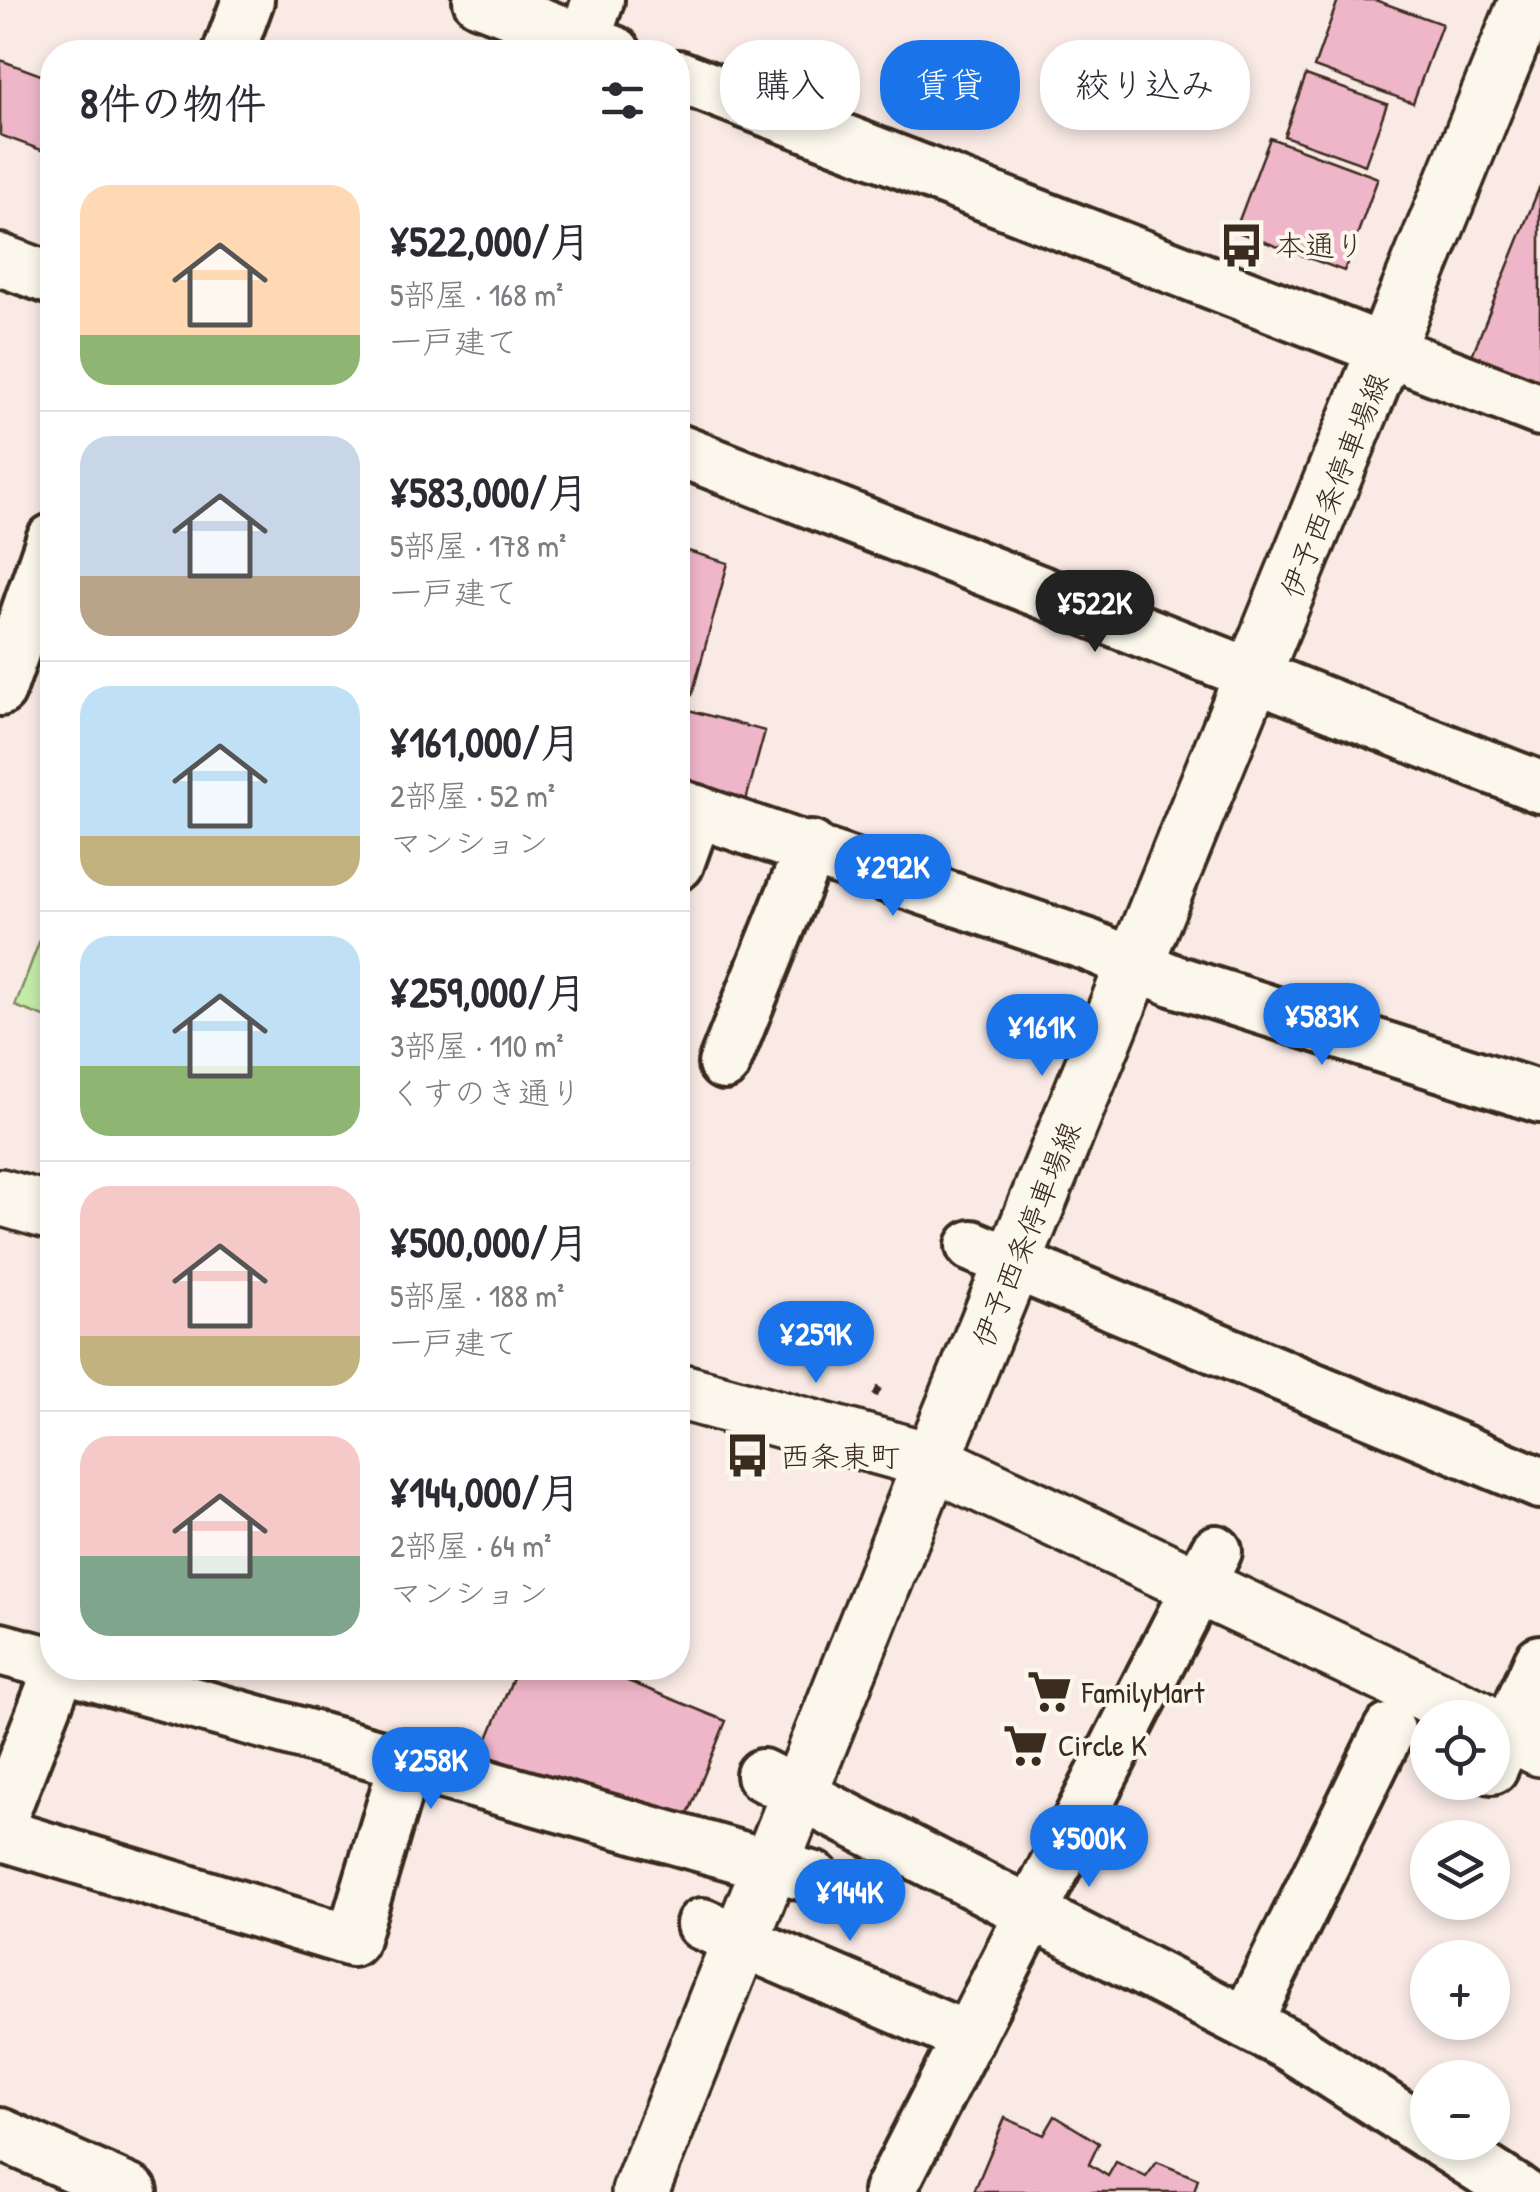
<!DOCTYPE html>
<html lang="ja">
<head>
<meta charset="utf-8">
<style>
	:root { --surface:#fff; --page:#f2f2f3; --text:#2b2b33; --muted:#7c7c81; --line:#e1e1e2; --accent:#1a73e8 }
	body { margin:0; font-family:"Patrick Hand","Klee One",sans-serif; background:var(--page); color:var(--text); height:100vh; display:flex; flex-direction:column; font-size:38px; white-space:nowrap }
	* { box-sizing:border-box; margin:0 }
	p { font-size:32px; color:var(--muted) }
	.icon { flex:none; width:55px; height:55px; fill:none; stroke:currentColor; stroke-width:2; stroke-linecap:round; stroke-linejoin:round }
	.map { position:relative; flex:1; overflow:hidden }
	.drawer { position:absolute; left:40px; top:40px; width:650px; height:1640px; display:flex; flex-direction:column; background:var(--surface); border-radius:40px; box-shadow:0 5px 15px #0003 }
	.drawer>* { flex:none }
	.hud { position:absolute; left:720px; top:40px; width:670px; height:90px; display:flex; gap:20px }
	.tools { position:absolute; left:1410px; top:1700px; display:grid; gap:20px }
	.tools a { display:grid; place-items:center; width:100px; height:100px; border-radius:50%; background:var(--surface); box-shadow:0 5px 15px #0003; font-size:50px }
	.price { position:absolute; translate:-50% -85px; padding:0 22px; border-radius:35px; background:var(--accent); color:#fff; font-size:32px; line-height:65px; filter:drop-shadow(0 2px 5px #0008) }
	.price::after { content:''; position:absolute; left:50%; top:60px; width:30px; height:22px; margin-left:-15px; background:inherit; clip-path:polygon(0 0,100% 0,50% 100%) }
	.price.active { background:#222; color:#fff }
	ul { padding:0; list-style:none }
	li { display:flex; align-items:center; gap:30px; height:250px; padding:0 40px }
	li+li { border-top:2px solid var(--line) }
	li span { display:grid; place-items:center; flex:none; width:280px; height:200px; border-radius:30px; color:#555 }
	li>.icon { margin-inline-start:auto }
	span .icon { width:120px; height:120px; fill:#fffc; stroke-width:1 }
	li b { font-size:42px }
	h2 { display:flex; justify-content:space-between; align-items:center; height:120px; padding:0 40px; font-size:42px }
	.pill { padding:0 35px; border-radius:40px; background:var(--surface); box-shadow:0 5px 15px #0003; font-size:35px; line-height:90px }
	.pill.active { background:var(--accent); color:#fff }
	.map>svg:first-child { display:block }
</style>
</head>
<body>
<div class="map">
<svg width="1540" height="2192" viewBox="0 0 1540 2192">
	<rect width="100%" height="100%" fill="#f9eae5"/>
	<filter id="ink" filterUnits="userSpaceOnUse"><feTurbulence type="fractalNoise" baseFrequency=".01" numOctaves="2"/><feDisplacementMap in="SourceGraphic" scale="20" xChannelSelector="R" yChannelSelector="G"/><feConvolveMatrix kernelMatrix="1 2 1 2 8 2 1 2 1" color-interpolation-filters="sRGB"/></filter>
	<g filter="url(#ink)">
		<polygon fill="#c4eca8" stroke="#808b63" stroke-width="2.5" points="52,908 52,1020 15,1006"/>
		<g fill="#efb6ca" stroke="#3b2a1e" stroke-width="2.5">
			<polygon points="1338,0 1375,0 1442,24 1413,103 1314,67"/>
			<polygon points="0,60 52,79 52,154 0,135"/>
			<polygon points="1306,75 1387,104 1365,165 1284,136"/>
			<polygon points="1270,138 1378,178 1344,271 1235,231"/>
			<polygon points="1540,186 1540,387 1466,370"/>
			<polygon points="678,548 728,563 692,695 678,691"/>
			<polygon points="678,707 765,731 743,811 678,793"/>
			<polygon points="517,1668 596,1668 726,1721 680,1834 482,1753"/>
			<polygon points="1055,2116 1099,2143 1089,2164 1108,2176 1116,2162 1146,2177 1157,2162 1198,2179 1194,2192 974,2192 1005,2118 1044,2135"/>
		</g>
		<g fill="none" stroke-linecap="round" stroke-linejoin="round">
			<defs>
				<g id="street">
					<polyline points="479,0 615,52"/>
					<polyline points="229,52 248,0"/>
					<polyline points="580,52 598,0"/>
					<polyline points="678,76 1540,410"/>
					<polyline points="0,260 52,279"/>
					<polyline points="678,450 1540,787"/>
					<polyline points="0,690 52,540"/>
					<polyline points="678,805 1086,944 1175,981 1540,1097"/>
					<polyline points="678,864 697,811"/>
					<polyline points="724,1064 811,847"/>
					<polyline points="972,1246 1540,1483"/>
					<polyline points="0,1649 52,1663"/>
					<polyline points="68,1668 815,1878"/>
					<polyline points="1492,1768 1540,1661"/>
					<polyline points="762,1775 1289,2045 1428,2134"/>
					<polyline points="0,1821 60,1668"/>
					<polyline points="0,1834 352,1941 405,1763"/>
					<polyline points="702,1924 968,2038"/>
					<polyline points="1246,2023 1389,1730"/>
					<polyline points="0,2134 132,2192"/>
					<polyline points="1441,2142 1519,2192"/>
					<polyline points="889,2192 1216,1551"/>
				</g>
				<g id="secondary">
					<polyline points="0,1197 52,1212"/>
					<polyline points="678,1391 932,1461 1478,1718"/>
					<polyline points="1492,1724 1540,1748"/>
					<polyline points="640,2192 932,1461 1528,0"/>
				</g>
			</defs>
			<use href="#street" stroke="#3b2a1e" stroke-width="58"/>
			<use href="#secondary" stroke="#3b2a1e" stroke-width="62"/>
			<polyline stroke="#3b2a1e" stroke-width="6" stroke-dasharray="10 8" stroke-linecap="butt" points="875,1396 882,1382"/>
			<use href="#street" stroke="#fbf7ec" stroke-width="50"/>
			<use href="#secondary" stroke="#fbf7ec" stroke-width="55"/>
		</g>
	</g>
	<defs>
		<symbol id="bus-bare" viewBox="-9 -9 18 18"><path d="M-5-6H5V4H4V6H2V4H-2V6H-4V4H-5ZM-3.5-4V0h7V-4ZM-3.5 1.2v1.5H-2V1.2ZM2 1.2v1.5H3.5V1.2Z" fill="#3b2a1e" stroke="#fbf7ec" stroke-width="2.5" paint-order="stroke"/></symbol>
		<symbol id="supermarket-bare" viewBox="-9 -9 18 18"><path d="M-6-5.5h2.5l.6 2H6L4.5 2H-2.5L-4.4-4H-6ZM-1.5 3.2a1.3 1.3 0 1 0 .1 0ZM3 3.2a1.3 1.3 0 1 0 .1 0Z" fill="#3b2a1e" stroke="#fbf7ec" stroke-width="2.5" paint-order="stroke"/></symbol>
	</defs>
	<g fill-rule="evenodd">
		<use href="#bus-bare" x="1210" y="214" width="63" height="63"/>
		<use href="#bus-bare" x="716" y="1424" width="63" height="63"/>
		<use href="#supermarket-bare" x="1018" y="1660" width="63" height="63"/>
		<use href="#supermarket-bare" x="994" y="1714" width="63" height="63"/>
	</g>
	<g text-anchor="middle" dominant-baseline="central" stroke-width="8" stroke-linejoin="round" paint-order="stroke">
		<g font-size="30" fill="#3b2a1e" stroke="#fbf7ec" text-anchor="start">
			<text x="1275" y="245">本通り</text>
			<text x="780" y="1456">西条東町</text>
			<text x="1082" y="1692">FamilyMart</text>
			<text x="1058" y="1745">Circle K</text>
		</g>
		<g font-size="30" fill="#3b2a1e" stroke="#fbf7ec">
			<text transform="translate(1334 485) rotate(-68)">伊予西条停車場線</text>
			<text transform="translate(1026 1234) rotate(-68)">伊予西条停車場線</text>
		</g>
	</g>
</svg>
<div class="tools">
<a><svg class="icon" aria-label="locate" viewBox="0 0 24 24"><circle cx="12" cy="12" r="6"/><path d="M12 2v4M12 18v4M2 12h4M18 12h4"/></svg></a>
<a><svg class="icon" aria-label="layers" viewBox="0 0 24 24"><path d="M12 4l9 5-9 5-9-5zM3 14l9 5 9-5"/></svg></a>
<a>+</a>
<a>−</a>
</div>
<b class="price active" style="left:1095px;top:655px">¥522K</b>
<b class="price" style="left:893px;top:919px">¥292K</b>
<b class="price" style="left:1322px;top:1068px">¥583K</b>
<b class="price" style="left:1042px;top:1079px">¥161K</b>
<b class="price" style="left:816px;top:1386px">¥259K</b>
<b class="price" style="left:431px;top:1812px">¥258K</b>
<b class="price" style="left:1089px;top:1890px">¥500K</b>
<b class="price" style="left:850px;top:1944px">¥144K</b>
<div class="hud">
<a class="pill">購入</a>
<a class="pill active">賃貸</a>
<a class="pill">絞り込み</a>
</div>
<section class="drawer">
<h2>8件の物件<svg class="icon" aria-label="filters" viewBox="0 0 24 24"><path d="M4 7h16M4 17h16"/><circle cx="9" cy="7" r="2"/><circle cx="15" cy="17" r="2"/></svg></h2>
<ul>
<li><span style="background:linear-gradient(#ffd9b3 75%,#8fb573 0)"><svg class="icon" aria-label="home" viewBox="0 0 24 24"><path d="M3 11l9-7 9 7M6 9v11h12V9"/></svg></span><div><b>¥522,000/月</b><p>5部屋 · 168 m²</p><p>一戸建て</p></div></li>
<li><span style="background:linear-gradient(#c9d6e8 70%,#b9a48a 0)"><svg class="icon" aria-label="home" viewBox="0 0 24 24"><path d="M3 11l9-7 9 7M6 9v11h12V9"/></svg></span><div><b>¥583,000/月</b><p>5部屋 · 178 m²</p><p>一戸建て</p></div></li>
<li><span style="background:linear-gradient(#bfe0f5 75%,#c2b280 0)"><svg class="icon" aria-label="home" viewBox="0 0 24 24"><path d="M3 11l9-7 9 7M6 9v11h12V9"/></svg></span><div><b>¥161,000/月</b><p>2部屋 · 52 m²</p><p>マンション</p></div></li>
<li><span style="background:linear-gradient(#bfe0f5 65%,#8fb573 0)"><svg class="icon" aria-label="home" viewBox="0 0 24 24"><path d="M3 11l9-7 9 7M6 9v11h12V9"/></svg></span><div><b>¥259,000/月</b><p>3部屋 · 110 m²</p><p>くすのき通り</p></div></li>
<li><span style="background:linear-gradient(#f6c9c9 75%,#c2b280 0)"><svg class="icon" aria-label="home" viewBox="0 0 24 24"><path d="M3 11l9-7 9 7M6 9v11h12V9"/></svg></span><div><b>¥500,000/月</b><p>5部屋 · 188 m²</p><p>一戸建て</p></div></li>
<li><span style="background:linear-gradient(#f6c9c9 60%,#7fa58c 0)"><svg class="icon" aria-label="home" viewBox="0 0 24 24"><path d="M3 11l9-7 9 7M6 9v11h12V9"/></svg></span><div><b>¥144,000/月</b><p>2部屋 · 64 m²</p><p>マンション</p></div></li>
</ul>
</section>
</div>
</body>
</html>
